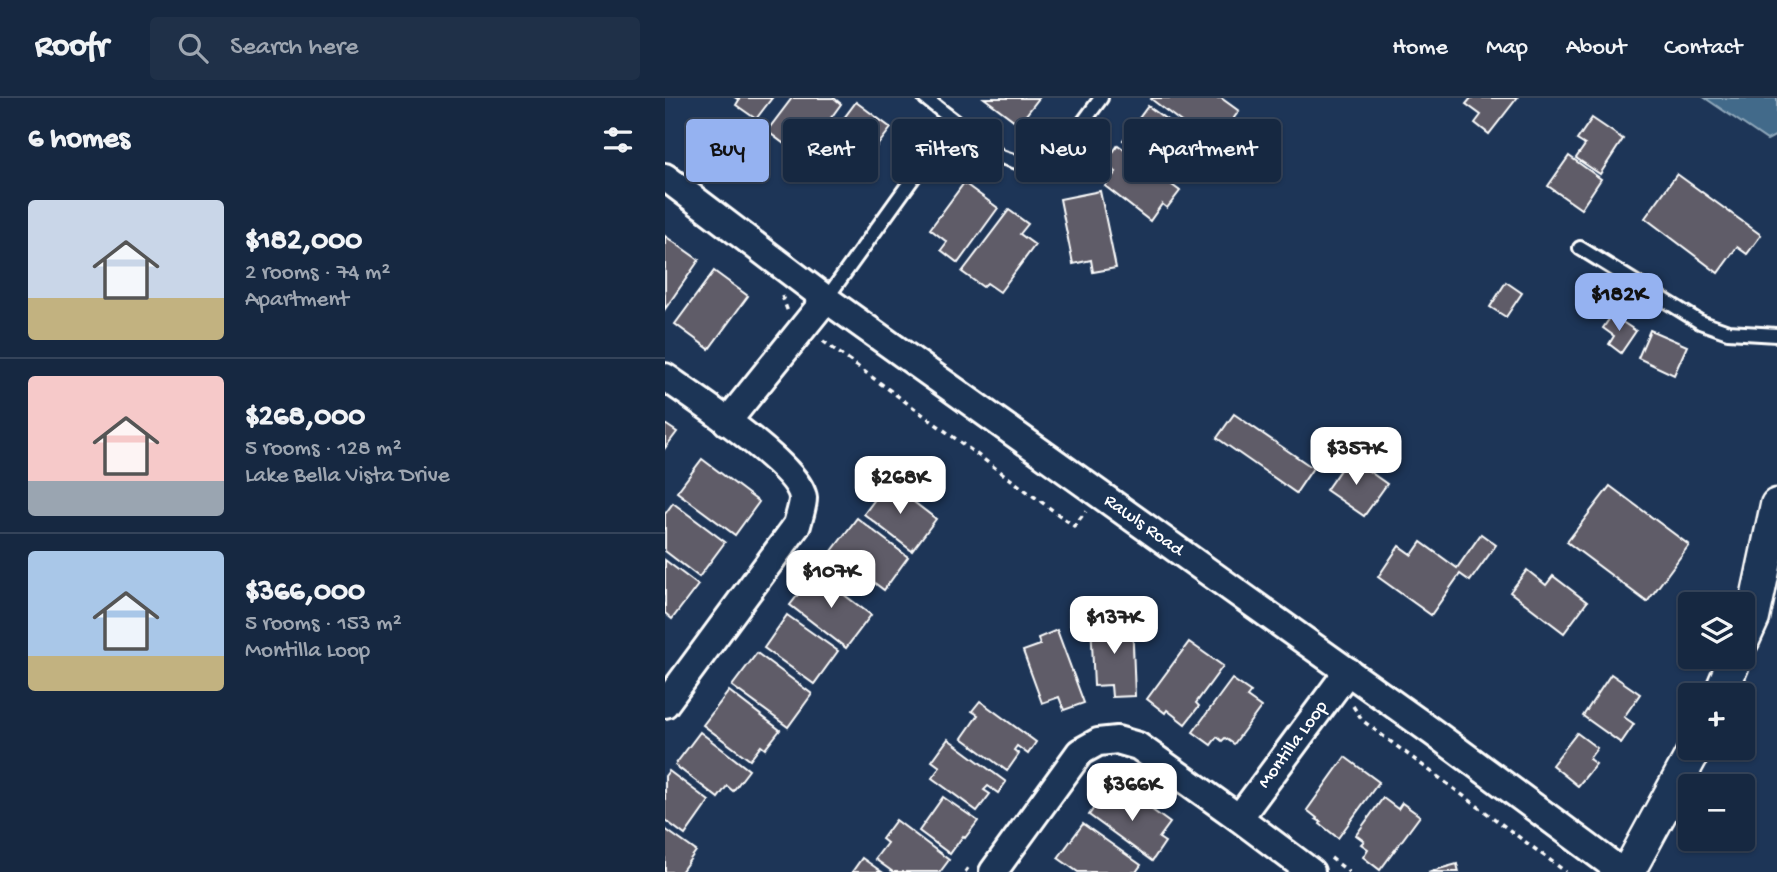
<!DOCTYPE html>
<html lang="en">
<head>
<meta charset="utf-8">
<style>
	:root { --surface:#162841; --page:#1f3048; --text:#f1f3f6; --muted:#9ea6b1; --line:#35445a; --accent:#95b2f1 }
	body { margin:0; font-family:"Gochi Hand",sans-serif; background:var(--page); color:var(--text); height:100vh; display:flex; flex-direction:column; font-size:26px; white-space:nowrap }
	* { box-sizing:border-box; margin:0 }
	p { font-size:23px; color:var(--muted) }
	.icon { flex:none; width:38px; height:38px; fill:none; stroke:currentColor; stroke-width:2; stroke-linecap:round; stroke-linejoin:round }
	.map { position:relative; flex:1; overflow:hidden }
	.drawer { display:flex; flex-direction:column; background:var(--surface); width:665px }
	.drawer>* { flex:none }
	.guide { position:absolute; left:21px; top:21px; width:665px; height:63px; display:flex; gap:14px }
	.buttons { position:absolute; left:1013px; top:494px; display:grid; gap:14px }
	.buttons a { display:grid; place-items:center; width:77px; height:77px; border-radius:7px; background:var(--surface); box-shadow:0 2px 5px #0004,0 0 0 2px var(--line); font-size:35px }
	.price { position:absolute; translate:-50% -60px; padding:0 16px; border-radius:14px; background:#fff; color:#222; font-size:23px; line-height:46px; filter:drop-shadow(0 2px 4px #0008) }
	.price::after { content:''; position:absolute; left:50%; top:42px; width:21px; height:16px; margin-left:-10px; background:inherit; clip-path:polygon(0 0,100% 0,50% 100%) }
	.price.selected { background:var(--accent); color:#111 }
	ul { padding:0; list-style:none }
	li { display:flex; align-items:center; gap:21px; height:175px; padding:0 28px }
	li+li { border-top:2px solid var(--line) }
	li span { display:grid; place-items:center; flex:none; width:196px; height:140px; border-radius:7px; color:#555 }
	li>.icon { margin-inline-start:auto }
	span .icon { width:84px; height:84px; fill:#fffc; stroke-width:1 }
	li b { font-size:30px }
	h2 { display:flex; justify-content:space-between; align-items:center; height:84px; padding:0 28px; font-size:30px }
	.chip { padding:0 24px; border-radius:7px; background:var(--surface); box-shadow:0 2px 5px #0004,0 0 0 2px var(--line); font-size:24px; line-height:63px }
	.chip.selected { background:var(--accent); color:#111 }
	header { display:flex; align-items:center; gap:42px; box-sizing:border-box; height:98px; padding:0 35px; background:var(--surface); border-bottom:2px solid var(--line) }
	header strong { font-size:33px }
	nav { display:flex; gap:38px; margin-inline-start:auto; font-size:24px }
	.search { width:490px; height:63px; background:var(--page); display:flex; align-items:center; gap:18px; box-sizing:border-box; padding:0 24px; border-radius:7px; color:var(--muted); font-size:26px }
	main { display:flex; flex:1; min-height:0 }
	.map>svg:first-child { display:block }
</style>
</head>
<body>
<header>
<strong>Roofr</strong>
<div class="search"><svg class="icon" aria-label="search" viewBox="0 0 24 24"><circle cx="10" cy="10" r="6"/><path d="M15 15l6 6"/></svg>Search here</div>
<nav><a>Home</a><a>Map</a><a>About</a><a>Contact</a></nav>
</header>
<main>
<section class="drawer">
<h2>6 homes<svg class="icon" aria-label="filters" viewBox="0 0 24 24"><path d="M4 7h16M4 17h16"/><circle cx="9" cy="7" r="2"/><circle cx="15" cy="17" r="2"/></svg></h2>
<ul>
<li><span style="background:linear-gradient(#c9d6e8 70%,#c2b280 0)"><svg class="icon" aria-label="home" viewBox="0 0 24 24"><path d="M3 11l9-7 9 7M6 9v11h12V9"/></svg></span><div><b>$182,000</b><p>2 rooms · 74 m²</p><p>Apartment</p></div></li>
<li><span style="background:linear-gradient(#f6c9c9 75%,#9aa5b1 0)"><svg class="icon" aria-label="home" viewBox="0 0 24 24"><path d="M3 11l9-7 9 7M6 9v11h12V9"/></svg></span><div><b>$268,000</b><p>5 rooms · 128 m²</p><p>Lake Bella Vista Drive</p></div></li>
<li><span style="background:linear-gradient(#a9c7e8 75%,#c2b280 0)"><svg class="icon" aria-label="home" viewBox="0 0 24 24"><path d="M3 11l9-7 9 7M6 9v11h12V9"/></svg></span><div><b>$366,000</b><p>5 rooms · 153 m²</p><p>Montilla Loop</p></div></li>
</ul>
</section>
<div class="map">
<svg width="1112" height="774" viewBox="0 0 1112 774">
	<rect width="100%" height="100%" fill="#1d3557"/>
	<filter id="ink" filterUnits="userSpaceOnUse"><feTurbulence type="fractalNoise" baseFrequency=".0143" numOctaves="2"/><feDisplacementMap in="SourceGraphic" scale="14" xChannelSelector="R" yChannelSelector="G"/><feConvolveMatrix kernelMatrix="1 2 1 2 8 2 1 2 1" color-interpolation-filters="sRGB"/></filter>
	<g filter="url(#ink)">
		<polygon fill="#426a8a" stroke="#8ea6b9" stroke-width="2" points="1040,0 1112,0 1112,37 1102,42"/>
		<g fill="#5e5c68" stroke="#fff" stroke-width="2">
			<polygon points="71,0 107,0 91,21 71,7 74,2"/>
			<polygon points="127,0 169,0 176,6 144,50 129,39 122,48 102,33"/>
			<polygon points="319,0 374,0 354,26"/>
			<polygon points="487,0 556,0 574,13 548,48 486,1"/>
			<polygon points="806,0 852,0 824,36 810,25 816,17 801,6"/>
			<polygon points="191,4 226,30 201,62 167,36"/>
			<polygon points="483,8 539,49 514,83 458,42"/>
			<polygon points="927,20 958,41 935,76 911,60 920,47 912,42"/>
			<polygon points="453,47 515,93 502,110 497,106 485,123 440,88 451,74 440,66"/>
			<polygon points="904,58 936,81 916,111 883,88"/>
			<polygon points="1012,76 1096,137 1082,156 1072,149 1053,175 980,120"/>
			<polygon points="299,85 333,110 293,165 276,152 282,144 265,131"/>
			<polygon points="435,93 451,170 428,174 426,162 408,166 395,101"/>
			<polygon points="344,112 363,126 355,136 370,147 335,194 322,185 318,189 297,174"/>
			<polygon points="0,138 34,162 0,211"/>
			<polygon points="49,173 83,198 44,251 10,226"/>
			<polygon points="841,184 857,195 841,219 825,209"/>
			<polygon points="947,217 971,233 956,255 944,246 949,238 938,230"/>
			<polygon points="985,232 1022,248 1009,277 973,260"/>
			<polygon points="569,316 648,370 631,395 552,340"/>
			<polygon points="0,326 12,334 0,350"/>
			<polygon points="684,359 722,386 699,418 661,392"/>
			<polygon points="37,361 94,404 70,437 12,394"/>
			<polygon points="223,384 271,421 247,453 199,416"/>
			<polygon points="945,388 1024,447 982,504 902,444"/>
			<polygon points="8,405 60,444 34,479 0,453 0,416"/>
			<polygon points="192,420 243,459 219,492 167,453"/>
			<polygon points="816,436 831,447 805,483 795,476 766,517 713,479 734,448 747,457 756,444 792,470"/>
			<polygon points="0,462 33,487 7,521 0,515"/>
			<polygon points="862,472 881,487 888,478 922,504 899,535 845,494"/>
			<polygon points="150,475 206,517 181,550 125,507"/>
			<polygon points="122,517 173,553 149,586 99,550"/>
			<polygon points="467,521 470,598 447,599 446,587 429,588 426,523"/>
			<polygon points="392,532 419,605 399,612 394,599 377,605 358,553 375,547 373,540"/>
			<polygon points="524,544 558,568 531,605 534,608 520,626 502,612 500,615 482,601"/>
			<polygon points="92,555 147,596 123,629 67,588"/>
			<polygon points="946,576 975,596 959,619 969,626 956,645 918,618"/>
			<polygon points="567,581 586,594 582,599 596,609 569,646 560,640 557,643 552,639 546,647 528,634"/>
			<polygon points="64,593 115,632 100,651 96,648 85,662 38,627"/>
			<polygon points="315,603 371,644 363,656 352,648 349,652 354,656 342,673 297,640 313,617 307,613"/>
			<polygon points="35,634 84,672 68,693 62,688 53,700 10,667"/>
			<polygon points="912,635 932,650 924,661 931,666 913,688 887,667"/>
			<polygon points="283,641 341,684 333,695 323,688 319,692 325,696 312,713 267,680 275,669 267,663"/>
			<polygon points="680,659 714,684 673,740 655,726 656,724 651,721 652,720 642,712"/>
			<polygon points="4,673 44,703 20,737 0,722 0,678"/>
			<polygon points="460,692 505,725 494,740 500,744 487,763 424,717 437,698 449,707"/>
			<polygon points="278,699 313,723 300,740 298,738 285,756 254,733"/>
			<polygon points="718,700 733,711 737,705 755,718 715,772 698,759 703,751 696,746 699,743 691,737"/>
			<polygon points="231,722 284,762 275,774 228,774 210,761 222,745 217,741"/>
			<polygon points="418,726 476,767 471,774 413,774 393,760"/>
			<polygon points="0,731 31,753 16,774 0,774"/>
			<polygon points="197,760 217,774 187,774"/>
			<polygon points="792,766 794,774 763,774"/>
		</g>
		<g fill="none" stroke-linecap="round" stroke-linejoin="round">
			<defs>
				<g id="service">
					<polyline points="260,0 336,59 358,66 385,60 403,45 436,0"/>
					<polyline points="915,150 1035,224 1063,234 1112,237"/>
					<polyline points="161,201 289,23"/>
				</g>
				<g id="minor">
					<path id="s1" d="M0 79 161 201 769 635 957 774"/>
					<path d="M0 279C27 298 135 369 138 400 138 408 134 419 132 427L0 606"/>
					<polyline points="62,324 161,201"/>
					<path id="s2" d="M574 720 683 573"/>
					<polyline points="328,774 415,654 433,644 452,642 473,648 574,720 646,774"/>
				</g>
				<g id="tertiary">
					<polyline points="1078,542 1088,520 1112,407"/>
					<polyline points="1055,597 1071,558"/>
					<polyline points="963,774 1031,649"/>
				</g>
			</defs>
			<use href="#service" stroke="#fff" stroke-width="18"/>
			<use href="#minor" stroke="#fff" stroke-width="32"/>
			<use href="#tertiary" stroke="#fff" stroke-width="37"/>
			<g stroke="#fff" stroke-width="3.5" stroke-dasharray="5 5" stroke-linecap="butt">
				<polyline points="117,198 123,214"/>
				<polyline points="158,243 409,428 421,413"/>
				<polyline points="688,608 698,623 901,774"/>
				<polyline points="666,760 684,774"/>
				<polyline points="300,774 305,767"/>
			</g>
			<use href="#service" stroke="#1d3557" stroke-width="12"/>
			<use href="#minor" stroke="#1d3557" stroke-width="26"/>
			<use href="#tertiary" stroke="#1d3557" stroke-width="32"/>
		</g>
	</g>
	<g text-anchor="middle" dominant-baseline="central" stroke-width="5" stroke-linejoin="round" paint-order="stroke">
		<g font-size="19" fill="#fff" stroke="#1d3557">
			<text stroke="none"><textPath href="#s1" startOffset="592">Rawls Road</textPath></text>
			<text stroke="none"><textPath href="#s2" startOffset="91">Montilla Loop</textPath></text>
		</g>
	</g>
</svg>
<div class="buttons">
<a><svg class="icon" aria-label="layers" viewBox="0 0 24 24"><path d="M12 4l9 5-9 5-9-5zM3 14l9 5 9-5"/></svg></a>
<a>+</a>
<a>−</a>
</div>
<b class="price selected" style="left:954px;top:235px">$182K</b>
<b class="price" style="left:691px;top:389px">$357K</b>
<b class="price" style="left:235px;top:418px">$268K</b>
<b class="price" style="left:166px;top:512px">$107K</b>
<b class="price" style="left:449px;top:558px">$137K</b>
<b class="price" style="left:467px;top:725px">$366K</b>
<div class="guide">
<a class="chip selected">Buy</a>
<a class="chip">Rent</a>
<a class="chip">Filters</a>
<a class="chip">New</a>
<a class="chip">Apartment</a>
</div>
</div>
</main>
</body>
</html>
